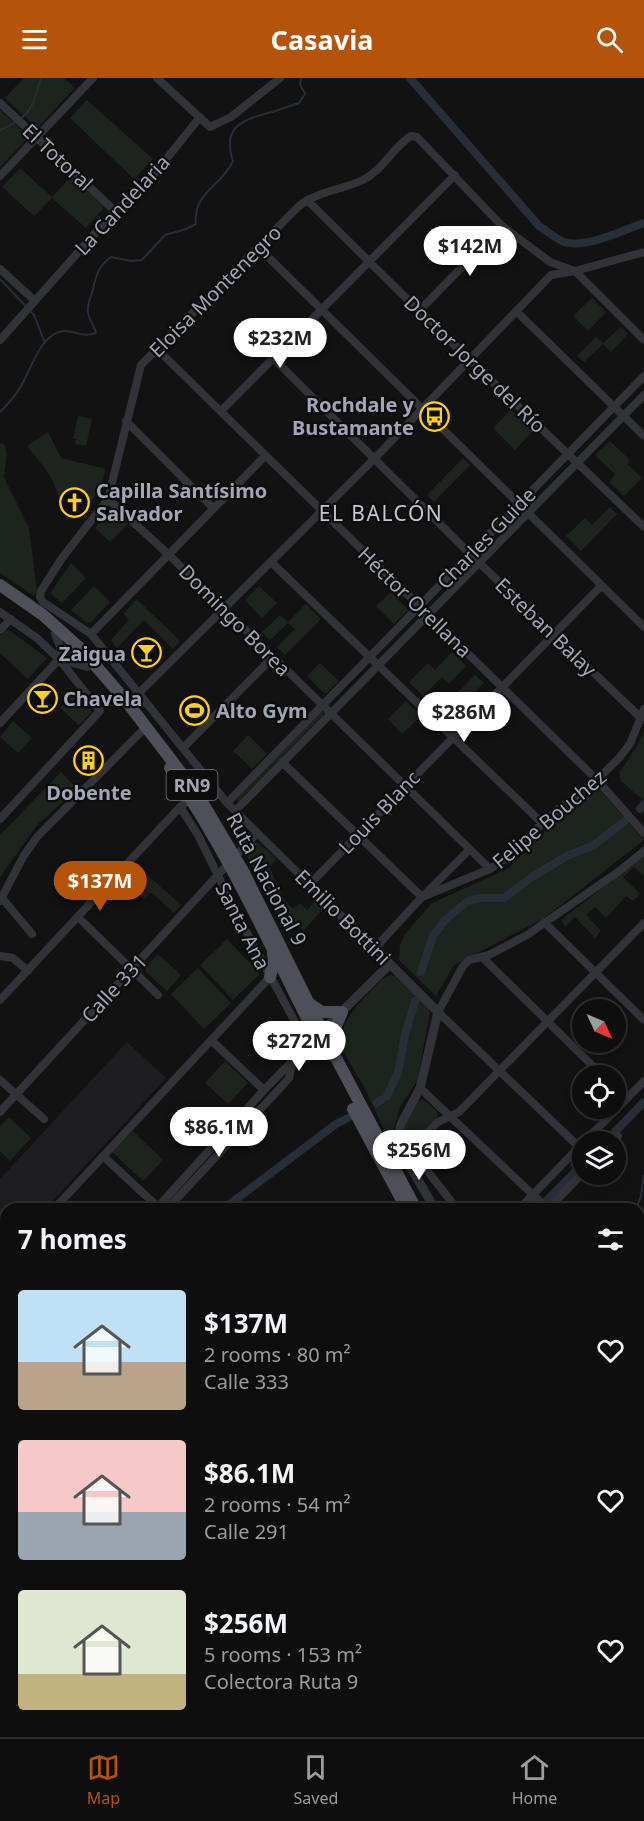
<!DOCTYPE html>
<html lang="en">
<head>
<meta charset="utf-8">
<style>
	:root { --surface:#0e0e0e; --page:#1c1c1c; --text:#f1f3f6; --muted:#9b9c9e; --line:#2e2e2e; --accent:#b45309 }
	body { margin:0; font-family:"Noto Sans",sans-serif; background:var(--page); color:var(--text); height:100vh; display:flex; flex-direction:column; font-size:22px; white-space:nowrap }
	* { box-sizing:border-box; margin:0 }
	p { font-size:20px; color:var(--muted) }
	.icon { flex:none; width:33px; height:33px; fill:none; stroke:currentColor; stroke-width:2; stroke-linecap:round; stroke-linejoin:round }
	.map { position:relative; flex:1; overflow:hidden }
	.side { position:absolute; left:0px; top:1125px; width:645px; height:534px; display:flex; flex-direction:column; background:var(--surface); border-radius:18px 18px 0 0; box-shadow:0 3px 9px #0003,0 0 0 2px var(--line) }
	.side>* { flex:none }
	.needle { width:39px; rotate:134deg }
	.fabs { position:absolute; left:572px; top:921px; display:grid; gap:12px }
	.fabs a { display:grid; place-items:center; width:54px; height:54px; border-radius:50%; background:var(--surface); box-shadow:0 3px 9px #0003,0 0 0 2px var(--line); font-size:30px }
	.price { position:absolute; translate:-50% -51px; padding:0 14px; border-radius:21px; background:#fff; color:#222; font-size:20px; line-height:39px; filter:drop-shadow(0 2px 3px #0008) }
	.price::after { content:''; position:absolute; left:50%; top:36px; width:18px; height:14px; margin-left:-9px; background:inherit; clip-path:polygon(0 0,100% 0,50% 100%) }
	.price.on { background:var(--accent); color:#fff }
	ul { padding:0; list-style:none }
	li { display:flex; align-items:center; gap:18px; height:150px; padding:0 18px }
	li span { display:grid; place-items:center; flex:none; width:168px; height:120px; border-radius:6px; color:#555 }
	li>.icon { margin-inline-start:auto }
	span .icon { width:72px; height:72px; fill:#fffc; stroke-width:1 }
	li b { font-size:26px }
	h2 { display:flex; justify-content:space-between; align-items:center; height:72px; padding:0 18px; font-size:26px }
	header { display:flex; justify-content:space-between; align-items:center; height:78px; padding:0 18px; background:var(--accent); color:#fff; font-size:27px; font-weight:700 }
	.tab-bar { display:flex; justify-content:space-around; align-items:center; height:84px; border-top:2px solid var(--line); background:var(--surface); font-size:16px; color:var(--muted) }
	.tab-bar a { display:grid; justify-items:center; gap:3px }
	.tab-bar .on { color:var(--accent) }
	.map>svg:first-child { display:block }
</style>
</head>
<body>
<header><svg class="icon" aria-label="menu" viewBox="0 0 24 24"><path d="M4 6h16M4 12h16M4 18h16"/></svg>Casavia<svg class="icon" aria-label="search" viewBox="0 0 24 24"><circle cx="10" cy="10" r="6"/><path d="M15 15l6 6"/></svg></header>
<div class="map">
<svg width="644" height="1659" viewBox="0 0 644 1659">
	<rect width="100%" height="100%" fill="#121213"/>
	<g fill="#1e1e21">
		<polygon points="127,964 166,1000 45,1131 6,1131 6,1173 0,1180 0,1101"/>
		<polygon points="644,1245 644,1331 639,1326 639,1253"/>
	</g>
	<g fill="#1c241d">
		<polygon points="24,0 64,0 75,10 39,48 35,48 5,20"/>
		<polygon points="87,22 153,81 134,101 70,40"/>
		<polygon points="0,32 27,57 27,61 0,89"/>
		<polygon points="20,90 52,119 72,98 103,127 103,131 86,150 52,120 34,138 2,109"/>
		<polygon points="592,220 606,234 588,253 573,238"/>
		<polygon points="621,249 628,256 611,274 603,266 584,284 577,278 596,259 603,265"/>
		<polygon points="511,332 533,353 515,372 493,350"/>
		<polygon points="78,338 92,341 86,368 75,366 76,361 73,361"/>
		<path d="M48 354 61 380 106 391C100 411 91 430 73 442 59 432 59 414 51 400 45 389 35 378 27 368Z"/>
		<polygon points="610,363 630,382 627,386 642,400 624,418 609,404 615,396 595,377"/>
		<polygon points="0,365 4,366 7,375 4,399 29,450 37,514 34,518 0,495"/>
		<polygon points="463,380 470,387 434,424 427,417"/>
		<polygon points="610,429 617,436 581,473 566,458 585,440 592,447"/>
		<polygon points="109,431 112,431 128,446 110,464 95,450"/>
		<polygon points="71,485 86,500 62,525 52,517 51,514"/>
		<polygon points="94,508 110,524 91,544 87,545 71,532"/>
		<polygon points="259,508 277,525 262,540 245,522"/>
		<polygon points="391,514 408,532 394,546 376,528"/>
		<polygon points="137,521 180,563 173,571 144,542 117,570 111,562 129,542 123,536"/>
		<polygon points="306,526 321,541 285,577 277,569 295,551 288,545 270,562 262,554 280,537 288,544"/>
		<polygon points="6,552 9,552 47,580 28,601 0,575 0,558"/>
		<polygon points="452,574 466,588 449,606 442,599 423,618 409,604 428,585 435,592"/>
		<polygon points="320,585 339,603 327,615 324,615 307,598"/>
		<polygon points="475,597 484,605 466,622 473,630 454,647 448,641 466,623 458,614"/>
		<polygon points="77,612 92,634 79,647 60,630"/>
		<polygon points="406,623 421,638 402,656 388,641"/>
		<polygon points="322,633 324,636 239,723 236,722"/>
		<polygon points="13,643 32,660 18,675 0,659"/>
		<polygon points="644,653 644,723 621,703 619,695 637,668"/>
		<polygon points="248,657 267,676 252,691 233,673"/>
		<polygon points="61,694 77,711 37,747 0,799 0,757"/>
		<polygon points="597,709 644,762 543,841 454,887 436,918 399,882 400,867 405,856 432,825 509,790 554,744"/>
		<polygon points="257,764 277,781 269,789 284,821 293,831 300,825 307,832 317,822 324,830 304,852 280,844 246,776"/>
		<polygon points="644,778 644,798 634,789 623,799 640,816 633,823 626,818 606,840 595,829 586,837 601,853 595,860 575,839 565,849 561,842"/>
		<polygon points="135,786 181,827 174,835 151,814 144,821 121,801"/>
		<polygon points="227,861 260,896 233,922 200,887"/>
		<polygon points="158,876 181,897 167,913 146,894 146,889"/>
		<polygon points="198,890 231,925 204,951 171,916"/>
		<path d="M390 897 398 899 428 930 430 935 417 1003 400 1029 392 1056 393 1070 364 1009 340 968C340 939 365 920 383 900Z"/>
		<polygon points="225,983 248,1005 228,1026 205,1005"/>
		<path d="M424 1022 437 1033 438 1038 411 1065 405 1067 403 1065C401 1050 411 1037 418 1023Z"/>
		<polygon points="9,1039 31,1060 10,1083 0,1073 0,1048"/>
		<polygon points="133,1053 163,1082 143,1103 112,1074"/>
		<polygon points="639,1433 644,1434 644,1659 561,1659 562,1653 639,1653"/>
	</g>
	<g fill="none" stroke-linecap="round" stroke-linejoin="round">
		<g stroke="#272e38" stroke-width="2">
			<path d="M0 52C32 38 31 31 41 0"/>
			<polyline points="0,201 34,237 45,265"/>
			<path d="M0 334C8 326 16 318 21 308 31 292 40 256 63 253 75 252 80 260 96 255 94 247 88 240 88 234 87 227 90 221 92 215 96 199 97 189 111 179L131 183 142 182 165 157 186 151 196 146C192 115 222 108 233 83 221 48 244 41 272 34 281 31 290 28 299 25L305 16 300 6 301 0"/>
			<path d="M634 1131C644 1120 641 1109 644 1097"/>
			<polyline points="184,1653 192,1659"/>
		</g>
		<g stroke="#272e38" stroke-width="8">
			<path d="M410 0 539 148C547 153 556 161 564 164 586 171 623 152 644 145"/>
			<polyline points="640,731 644,726"/>
			<polyline points="421,894 433,858 445,842 468,823 480,820 504,820 532,799 567,778 594,767 626,742"/>
			<polyline points="387,1018 398,995 405,957 415,923"/>
			<polyline points="377,1025 381,1022"/>
			<polyline points="605,1064 644,1024"/>
			<polyline points="547,1122 582,1087"/>
			<polyline points="223,1131 336,1046 348,1040"/>
		</g>
		<g stroke="#323339" stroke-width="8">
			<polyline points="157,0 210,49 231,39 280,0"/>
			<polyline points="0,25 115,133"/>
			<polyline points="0,98 93,0"/>
			<polyline points="307,122 419,233 644,449"/>
			<polyline points="259,170 644,549"/>
			<polyline points="0,191 34,222"/>
			<polyline points="419,233 502,148"/>
			<polyline points="516,233 644,358"/>
			<path d="M0 262 115 133C124 124 135 119 143 110L200 39"/>
			<polyline points="158,272 597,702 644,755"/>
			<polyline points="273,280 470,476 641,640"/>
			<polyline points="221,333 455,97"/>
			<polyline points="126,343 213,430"/>
			<polyline points="108,421 168,476 490,791"/>
			<polyline points="271,484 542,745"/>
			<polyline points="0,534 37,560 59,581 100,633 0,741"/>
			<polyline points="0,552 11,541"/>
			<polyline points="55,556 61,571 59,581 87,589"/>
			<polyline points="91,556 265,378"/>
			<polyline points="139,615 374,381 551,197 575,193 644,174"/>
			<polyline points="0,645 75,564"/>
			<polyline points="183,670 272,580"/>
			<polyline points="282,684 422,819 469,772"/>
			<polyline points="227,725 644,298"/>
			<polyline points="180,729 198,757 239,840 308,968"/>
			<polyline points="235,733 644,317"/>
			<polyline points="235,779 257,755"/>
			<polyline points="310,806 601,508"/>
			<polyline points="2,820 32,856"/>
			<polyline points="0,823 23,779 37,759 141,654"/>
			<polyline points="78,839 158,917"/>
			<polyline points="545,845 644,942"/>
			<polyline points="375,870 422,819 490,791 503,782 555,734 597,702 619,680 630,666 644,631"/>
			<polyline points="0,878 13,880 28,893"/>
			<polyline points="482,879 603,998"/>
			<path d="M390 886 227 725 91 556 43 524 40 519 41 513 62 480 108 421 141 287 299 128C318 113 342 112 363 102 383 92 393 69 411 58L417 59 502 148 550 184 575 193 644 262"/>
			<polyline points="0,922 180,729 191,721"/>
			<polyline points="211,962 264,1012"/>
			<polyline points="0,1002 44,1041"/>
			<polyline points="420,1010 548,1131 582,1096"/>
			<polyline points="615,1010 626,1021"/>
			<polyline points="0,1034 228,786"/>
			<polyline points="584,1064 644,1003"/>
			<polyline points="613,1064 618,1058"/>
			<polyline points="579,1069 438,934 463,888 469,882 489,877 527,857 618,794 644,773"/>
			<polyline points="103,1078 158,1129"/>
			<polyline points="54,1131 270,899"/>
			<polyline points="156,1131 264,1012 310,965"/>
			<polyline points="167,1131 283,1007 289,1000 293,983"/>
			<polyline points="457,1131 419,1082 414,1073 415,1067 438,1044 459,1034 644,845"/>
			<polyline points="519,1131 581,1067"/>
			<polyline points="639,1154 644,1148"/>
			<polyline points="0,1189 6,1183"/>
			<polyline points="639,1214 644,1210"/>
			<polyline points="0,1225 6,1230"/>
			<polyline points="0,1303 6,1297"/>
			<polyline points="0,1440 6,1433"/>
			<polyline points="0,1448 6,1450"/>
			<polyline points="0,1505 6,1508"/>
			<polyline points="0,1558 6,1552"/>
			<polyline points="0,1565 6,1570"/>
		</g>
		<g stroke="#323339" stroke-width="9">
			<polyline points="319,956 390,886 438,934 420,1010 401,1046 398,1058 401,1073 435,1131"/>
			<polyline points="639,1366 644,1371"/>
			<polyline points="395,1659 397,1653"/>
		</g>
		<g stroke="#4e4f58" stroke-width="12">
			<polyline points="0,507 43,537 82,572 127,624 198,717 243,793 335,978 416,1131"/>
			<path d="M170 690C229 774 271 870 318 962"/>
			<polyline points="270,899 274,883 273,876"/>
			<polyline points="310,926 322,934 342,934 334,953 335,973"/>
			<polyline points="353,1031 404,1126"/>
			<polyline points="639,1408 644,1414"/>
		</g>
		<polyline stroke="#5e606a" stroke-width="14" points="639,1393 644,1398"/>
	</g>
	<defs>
		<symbol id="bus-ring" viewBox="-11 -11 22 22"><circle r="9.5" fill="#0d0d0e" stroke="#ffd01e" stroke-width="1.5"/><path d="M-5-6H5V4H4V6H2V4H-2V6H-4V4H-5ZM-3.5-4V0h7V-4ZM-3.5 1.2v1.5H-2V1.2ZM2 1.2v1.5H3.5V1.2Z" fill="#ffd01e"/></symbol>
		<symbol id="church-ring" viewBox="-11 -11 22 22"><circle r="9.5" fill="#0d0d0e" stroke="#ffd01e" stroke-width="1.5"/><path d="M-1.2-6h2.4v3.5h3.3v2.4h-3.3V6h-2.4V-.1h-3.3v-2.4h3.3Z" fill="#ffd01e"/></symbol>
		<symbol id="bar-ring" viewBox="-11 -11 22 22"><circle r="9.5" fill="#0d0d0e" stroke="#ffd01e" stroke-width="1.5"/><path d="M-6-5H6L.8 .8V4.5H3.5V6h-7V4.5H-.8V.8Z" fill="#ffd01e"/></symbol>
		<symbol id="stadium-ring" viewBox="-11 -11 22 22"><circle r="9.5" fill="#0d0d0e" stroke="#ffd01e" stroke-width="1.5"/><path d="M0-5a6.5 5 0 1 0 0 10a6.5 5 0 1 0 0-10ZM-3.5-1.8h7v3.6h-7Z" fill="#ffd01e"/></symbol>
		<symbol id="building-ring" viewBox="-11 -11 22 22"><circle r="9.5" fill="#0d0d0e" stroke="#ffd01e" stroke-width="1.5"/><path d="M-4-6H4V6H1V3H-1V6H-4ZM-2.5-4.3h1.7v1.8h-1.7ZM.8-4.3h1.7v1.8H.8ZM-2.5-1h1.7V.8h-1.7ZM.8-1h1.7V.8H.8Z" fill="#ffd01e"/></symbol>
	</defs>
	<g fill-rule="evenodd">
		<use href="#bus-ring" x="418" y="322" width="33" height="33"/>
		<use href="#church-ring" x="58" y="408" width="33" height="33"/>
		<use href="#bar-ring" x="130" y="558" width="33" height="33"/>
		<use href="#bar-ring" x="26" y="604" width="33" height="33"/>
		<use href="#stadium-ring" x="178" y="616" width="33" height="33"/>
		<use href="#building-ring" x="72" y="666" width="33" height="33"/>
	</g>
	<g text-anchor="middle" dominant-baseline="central" stroke-width="4.5" stroke-linejoin="round" paint-order="stroke">
		<rect fill="#0d0d0e" stroke="#757783" stroke-width="1.5" x="166.5" y="692" width="51" height="30" rx="4.5"/>
		<g font-size="18" font-weight="bold" fill="#a2a5b5">
			<text x="192" y="707">RN9</text>
		</g>
		<g font-size="20" fill="#a2a5b5" stroke="#0d0d0e">
			<text transform="translate(58 79) rotate(43)">El Totoral</text>
			<text transform="translate(122 127) rotate(-47)">La Candelaria</text>
			<text transform="translate(215 213) rotate(-45)">Eloisa Montenegro</text>
			<text transform="translate(475 286) rotate(44)">Doctor Jorge del Río</text>
			<text transform="translate(486 460) rotate(-46)">Charles Guide</text>
			<text transform="translate(415 524) rotate(44)">Héctor Orellana</text>
			<text transform="translate(235 542) rotate(45)">Domingo Borea</text>
			<text transform="translate(546 549) rotate(44)">Esteban Balay</text>
			<text transform="translate(379 734) rotate(-46)">Louis Blanc</text>
			<text transform="translate(549 741) rotate(-40)">Felipe Bouchez</text>
			<text transform="translate(267 801) rotate(62)">Ruta Nacional 9</text>
			<text transform="translate(343 839) rotate(45)">Emilio Bottini</text>
			<text transform="translate(243 848) rotate(63)">Santa Ana</text>
			<text transform="translate(114 910) rotate(-47)">Calle 331</text>
		</g>
		<g font-size="20" font-weight="bold" fill="#a2a5b5" stroke="#0d0d0e" text-anchor="start">
			<text x="414" y="326" text-anchor="end">Rochdale y<tspan x="414" dy="23">Bustamante</tspan></text>
			<text x="96" y="412">Capilla Santísimo<tspan x="96" dy="23">Salvador</tspan></text>
			<text x="126" y="575" text-anchor="end">Zaigua</text>
			<text x="63" y="620">Chavela</text>
			<text x="216" y="632">Alto Gym</text>
			<text x="89" y="714" text-anchor="middle">Dobente</text>
		</g>
		<g font-size="21" letter-spacing="1.5" fill="#c3c5d1" stroke="#0d0d0e">
			<text x="381" y="435">EL BALCÓN</text>
		</g>
	</g>
</svg>
<div class="fabs">
<a><svg class="needle" viewBox="-14 -14 28 28"><path d="M0-13l5 13h-10z" fill="#e53935"/><path d="M0 13l5-13h-10z" fill="#9b9c9e"/></svg></a>
<a><svg class="icon" aria-label="locate" viewBox="0 0 24 24"><circle cx="12" cy="12" r="6"/><path d="M12 2v4M12 18v4M2 12h4M18 12h4"/></svg></a>
<a><svg class="icon" aria-label="layers" viewBox="0 0 24 24"><path d="M12 4l9 5-9 5-9-5zM3 14l9 5 9-5"/></svg></a>
</div>
<b class="price" style="left:470px;top:199px">$142M</b>
<b class="price" style="left:280px;top:291px">$232M</b>
<b class="price" style="left:464px;top:665px">$286M</b>
<b class="price on" style="left:100px;top:834px">$137M</b>
<b class="price" style="left:299px;top:994px">$272M</b>
<b class="price" style="left:219px;top:1080px">$86.1M</b>
<b class="price" style="left:419px;top:1103px">$256M</b>
<section class="side">
<h2>7 homes<svg class="icon" aria-label="filters" viewBox="0 0 24 24"><path d="M4 7h16M4 17h16"/><circle cx="9" cy="7" r="2"/><circle cx="15" cy="17" r="2"/></svg></h2>
<ul>
<li><span style="background:linear-gradient(#bfe0f5 60%,#b9a48a 0)"><svg class="icon" aria-label="home" viewBox="0 0 24 24"><path d="M3 11l9-7 9 7M6 9v11h12V9"/></svg></span><div><b>$137M</b><p>2 rooms · 80 m²</p><p>Calle 333</p></div><svg class="icon" aria-label="heart" viewBox="0 0 24 24"><path d="M12 20l-8-8c-3-5 5-10 8-4 3-6 11-1 8 4z"/></svg></li>
<li><span style="background:linear-gradient(#f6c9c9 60%,#9aa5b1 0)"><svg class="icon" aria-label="home" viewBox="0 0 24 24"><path d="M3 11l9-7 9 7M6 9v11h12V9"/></svg></span><div><b>$86.1M</b><p>2 rooms · 54 m²</p><p>Calle 291</p></div><svg class="icon" aria-label="heart" viewBox="0 0 24 24"><path d="M12 20l-8-8c-3-5 5-10 8-4 3-6 11-1 8 4z"/></svg></li>
<li><span style="background:linear-gradient(#dfe7d0 70%,#c2b280 0)"><svg class="icon" aria-label="home" viewBox="0 0 24 24"><path d="M3 11l9-7 9 7M6 9v11h12V9"/></svg></span><div><b>$256M</b><p>5 rooms · 153 m²</p><p>Colectora Ruta 9</p></div><svg class="icon" aria-label="heart" viewBox="0 0 24 24"><path d="M12 20l-8-8c-3-5 5-10 8-4 3-6 11-1 8 4z"/></svg></li>
</ul>
</section>
</div>
<nav class="tab-bar">
<a class="on"><svg class="icon" aria-label="map" viewBox="0 0 24 24"><path d="M3 6l6-2 6 2 6-2v14l-6 2-6-2-6 2zM9 4v14M15 6v14"/></svg>Map</a>
<a><svg class="icon" aria-label="saved" viewBox="0 0 24 24"><path d="M7 4h10v16l-5-4-5 4z"/></svg>Saved</a>
<a><svg class="icon" aria-label="home" viewBox="0 0 24 24"><path d="M3 11l9-7 9 7M6 9v11h12V9"/></svg>Home</a>
</nav>
</body>
</html>
